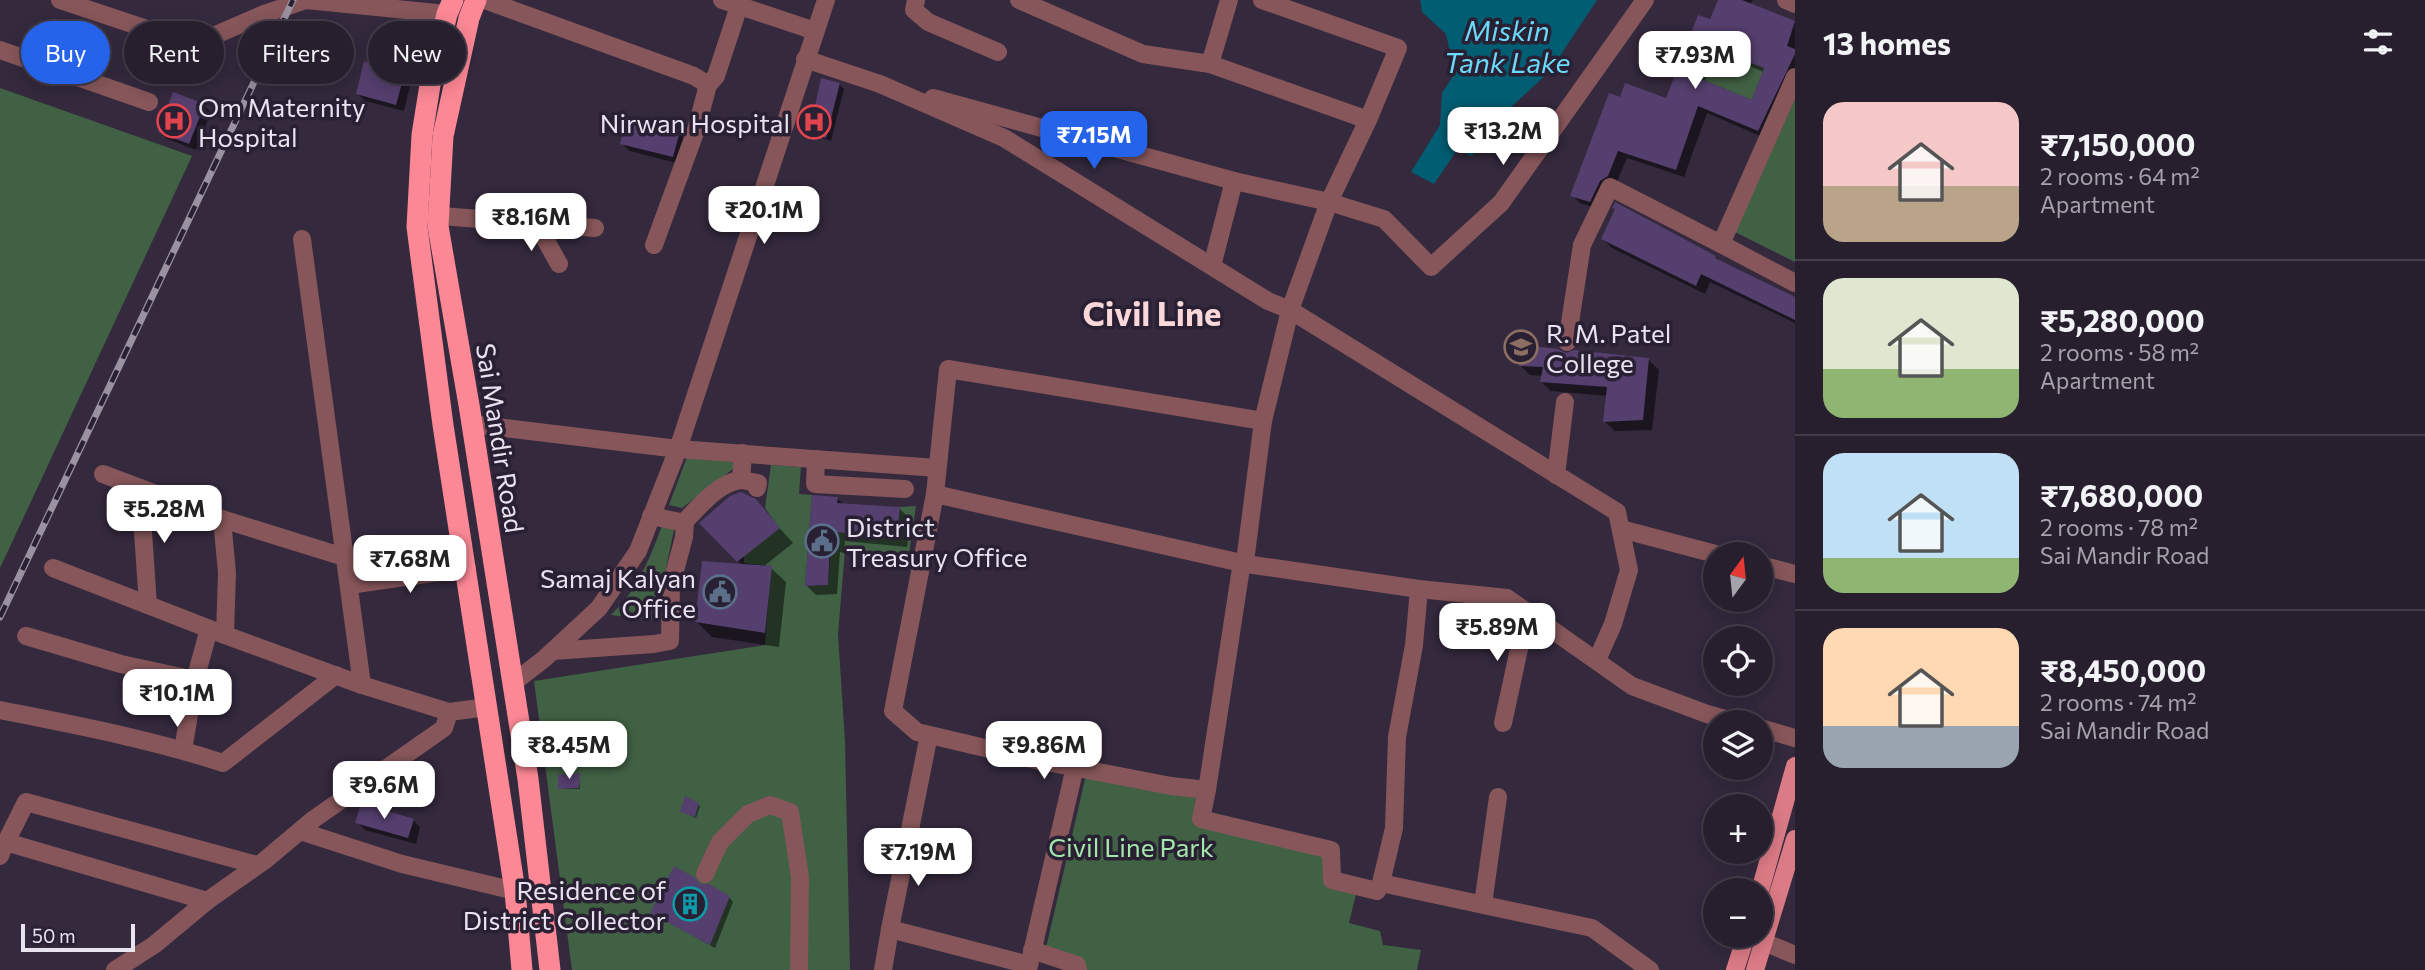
<!DOCTYPE html>
<html lang="en">
<head>
<meta charset="utf-8">
<style>
	:root { --surface:#271f2e; --page:#332c3a; --text:#f1f3f6; --muted:#a4a2aa; --line:#433d4a; --accent:#2563eb }
	body { margin:0; font-family:Commissioner,sans-serif; background:var(--page); color:var(--text); height:100vh; display:flex; flex-direction:column; font-size:26px; white-space:nowrap }
	* { box-sizing:border-box; margin:0 }
	p { font-size:23px; color:var(--muted) }
	.icon { flex:none; width:38px; height:38px; fill:none; stroke:currentColor; stroke-width:2; stroke-linecap:round; stroke-linejoin:round }
	.map { position:relative; flex:1; overflow:hidden }
	.panel { display:flex; flex-direction:column; background:var(--surface); width:630px }
	.panel>* { flex:none }
	.hud { position:absolute; left:21px; top:21px; width:665px; height:63px; display:flex; gap:14px }
	.needle { width:46px; rotate:15deg }
	.buttons { position:absolute; left:1703px; top:542px; display:grid; gap:14px }
	.buttons a { display:grid; place-items:center; width:70px; height:70px; border-radius:50%; background:var(--surface); box-shadow:0 4px 18px #0003,0 0 0 2px var(--line); font-size:35px }
	.scale { position:absolute; left:21px; bottom:18px; width:114px; box-sizing:border-box; padding-left:7px; border:4px solid #e9e2ef; border-top:0; font-size:19px; line-height:24px; white-space:nowrap; color:#e9e2ef; -webkit-text-stroke:5px #2a2033; paint-order:stroke }
	.price { position:absolute; translate:-50% -60px; padding:0 16px; border-radius:14px; background:#fff; color:#222; font-size:23px; line-height:46px; filter:drop-shadow(0 2px 4px #0008) }
	.price::after { content:''; position:absolute; left:50%; top:42px; width:21px; height:16px; margin-left:-10px; background:inherit; clip-path:polygon(0 0,100% 0,50% 100%) }
	.price.selected { background:var(--accent); color:#fff }
	ul { padding:0; list-style:none }
	li { display:flex; align-items:center; gap:21px; height:175px; padding:0 28px }
	li+li { border-top:2px solid var(--line) }
	li span { display:grid; place-items:center; flex:none; width:196px; height:140px; border-radius:21px; color:#555 }
	li>.icon { margin-inline-start:auto }
	span .icon { width:84px; height:84px; fill:#fffc; stroke-width:1 }
	li b { font-size:30px }
	h2 { display:flex; justify-content:space-between; align-items:center; height:84px; padding:0 28px; font-size:30px }
	.tag { padding:0 24px; border-radius:32px; background:var(--surface); box-shadow:0 4px 18px #0003,0 0 0 2px var(--line); font-size:24px; line-height:63px }
	.tag.selected { background:var(--accent); color:#fff }
	main { display:flex; flex:1; min-height:0 }
	.map>svg:first-child { display:block }
</style>
</head>
<body>
<main>
<div class="map">
<svg width="1795" height="970" viewBox="0 0 1795 970">
	<rect width="100%" height="100%" fill="#34293d"/>
	<g fill="#416144">
		<polygon points="1707,46 1764,68 1752,100 1696,77"/>
		<polygon points="0,88 192,156 0,568"/>
		<polygon points="1795,99 1795,262 1735,232"/>
		<polygon points="687,457 735,462 733,469 682,508 669,505"/>
		<polygon points="771,465 801,467 799,494 812,495 805,586 828,585 831,543 835,544 836,532 897,538 900,507 916,506 909,554 845,550 838,634 845,742 850,970 572,970 534,681 765,645 771,566 744,563 744,556 779,528 765,508"/>
		<path d="M663 523 675 525 661 593 662 621 611 615C637 591 651 556 663 523Z"/>
		<polygon points="1086,775 1200,796 1195,819 1329,851 1330,881 1357,890 1349,923 1380,931 1383,945 1421,950 1417,970 1085,970 1046,948"/>
	</g>
	<polygon fill="#005d72" points="1420,0 1597,0 1550,71 1508,110 1472,156 1457,150 1434,184 1411,172 1440,125 1442,93 1463,61 1449,48 1446,34 1422,12"/>
	<g fill="#0007" fill-rule="evenodd">
		<path d="M1720 0H1753L1750 5 1795 23V79L1767 139 1707 113 1684 177 1627 158 1616 184 1599 209 1580 203 1572 195 1622 99 1667 100 1711 22ZM1715 53 1764 72 1753 102 1704 83Z"/>
		<polygon points="404,74 411,81 404,111 365,101 358,94"/>
		<polygon points="839,84 844,89 831,141 808,134 803,130 816,108"/>
		<polygon points="204,105 211,112 196,150 167,139 160,132"/>
		<polygon points="679,133 686,140 680,164 630,151 622,144"/>
		<polygon points="1617,210 1715,257 1721,263 1795,299 1795,323 1710,282 1705,294 1612,248 1603,239"/>
		<polygon points="1566,355 1649,360 1659,370 1652,430 1615,431 1605,422 1608,396 1551,391 1541,382 1543,376 1530,375 1520,365"/>
		<polygon points="837,498 844,505 900,509 910,519 907,547 845,541 844,553 840,552 837,594 816,595 806,585"/>
		<polygon points="755,501 793,543 763,567 771,568 786,582 779,647 712,637 697,622 743,566 701,523"/>
		<polygon points="579,775 580,789 560,789"/>
		<polygon points="698,804 700,806 696,818 682,812"/>
		<polygon points="413,820 420,827 416,844 365,830 357,822"/>
		<polygon points="700,886 729,897 733,902 715,948 652,913"/>
	</g>
	<g fill="#553f6e" fill-rule="evenodd">
		<path d="M1718 0H1742L1795 21 1787 46 1795 49V54L1758 131 1698 106 1676 170 1618 151 1608 176 1600 181 1590 202 1570 196 1609 93 1620 97 1625 83 1666 98 1698 15 1710 19ZM1707 46 1764 68 1752 100 1696 77Z"/>
		<polygon points="364,61 405,72 396,105 356,94"/>
		<polygon points="821,78 840,83 826,138 801,130 809,104 815,106"/>
		<polygon points="173,92 205,104 189,144 158,132"/>
		<polygon points="627,118 680,131 673,157 620,144"/>
		<polygon points="1615,202 1716,256 1715,258 1795,297 1795,320 1701,274 1696,286 1601,239 1615,209 1612,208"/>
		<polygon points="1521,345 1558,349 1566,353 1574,350 1649,358 1643,420 1603,422 1607,387 1540,382 1543,367 1519,366"/>
		<polygon points="741,492 756,499 780,528 737,562 699,523 730,496"/>
		<polygon points="812,495 838,497 837,503 900,507 897,538 836,532 835,544 830,543 828,585 805,586"/>
		<polygon points="702,561 772,566 765,633 695,622"/>
		<polygon points="580,773 579,788 558,789 558,775"/>
		<polygon points="685,796 699,803 695,817 680,812"/>
		<polygon points="361,803 414,819 408,838 355,823"/>
		<polygon points="674,866 694,877 700,884 709,884 730,896 710,945 650,913"/>
	</g>
	<g fill="none" stroke-linecap="round" stroke-linejoin="round">
		<g stroke="#86565a" stroke-width="18">
			<polyline points="60,0 153,31 204,40 264,14 306,0 447,14"/>
			<polyline points="485,0 694,76 708,85"/>
			<polyline points="722,0 815,31"/>
			<polyline points="916,0 914,10 928,22 998,52"/>
			<polyline points="1019,0 1143,54 1210,64"/>
			<polyline points="1262,0 1398,48 1368,120"/>
			<polyline points="1786,0 1795,4"/>
			<polyline points="0,50 149,102"/>
			<polyline points="805,59 880,84 1004,138 1268,301 1290,310 1329,202 1384,219 1431,267 1501,203 1645,0"/>
			<polyline points="933,98 1234,181 1329,202 1368,120 1210,64 1229,0"/>
			<polyline points="428,215 595,228"/>
			<polyline points="536,223 559,264"/>
			<polyline points="302,239 362,685"/>
			<polyline points="1721,244 1795,283"/>
			<polyline points="654,245 696,130 708,85 716,76 741,0"/>
			<polyline points="1212,266 1234,181"/>
			<polyline points="1567,342 1582,245 1610,187 1721,244 1795,77"/>
			<polyline points="1263,421 948,369 935,494 893,711 917,732 1036,760 1171,786 1207,790 1241,568 1246,554 1263,421 1290,310 1617,512 1629,570 1613,624 1597,660"/>
			<polyline points="472,424 678,449 937,468"/>
			<polyline points="816,459 815,484 905,489"/>
			<polyline points="103,474 222,519 344,557"/>
			<polyline points="1556,475 1565,402"/>
			<polyline points="741,480 758,483 757,488"/>
			<polyline points="140,488 148,605"/>
			<polyline points="935,494 1246,564 1419,589 1507,598 1632,686 1707,714 1740,723"/>
			<polyline points="651,516 685,523"/>
			<polyline points="222,519 227,573 225,635"/>
			<polyline points="1621,529 1719,555"/>
			<polyline points="1760,565 1795,574"/>
			<polyline points="53,568 225,635 362,685 449,712 487,707"/>
			<polyline points="349,585 467,568"/>
			<polyline points="26,636 121,664 195,680"/>
			<path d="M553 651 654 644 670 641 671 586 684 537 685 521C700 506 719 482 741 480L743 453"/>
			<polyline points="513,683 544,659 599,608 638,551 678,449 826,0"/>
			<path d="M0 710C75 725 150 739 223 763L336 675"/>
			<polyline points="1503,723 1527,612"/>
			<polyline points="1760,728 1795,738"/>
			<polyline points="929,735 890,929 1029,965"/>
			<polyline points="183,750 195,680 209,629"/>
			<polyline points="1207,790 1201,819 1331,850 1332,880 1377,891 1381,883 1592,928 1650,970"/>
			<polyline points="300,831 402,864 515,891"/>
			<polyline points="6,842 26,802 257,865"/>
			<polyline points="0,856 6,842 207,901"/>
			<polyline points="705,874 720,842 748,814 770,805 790,812 800,877 799,970"/>
			<polyline points="1381,883 1394,828 1397,737 1414,645 1419,589"/>
			<polyline points="1483,904 1498,797"/>
			<polyline points="1764,942 1795,955"/>
			<polyline points="1032,950 1077,965 1078,970"/>
			<polyline points="115,970 154,945 207,901 264,861 314,819 444,728 449,712"/>
			<polyline points="883,970 890,929"/>
			<polyline points="1028,970 1075,767"/>
		</g>
		<g stroke="#db7b85" stroke-width="18">
			<polyline points="1760,891 1795,766"/>
			<polyline points="1735,970 1746,936"/>
			<polyline points="1755,970 1795,839"/>
		</g>
		<g stroke="#fc8895" stroke-width="21">
			<polyline points="453,0 447,14 430,85 422,135 417,227 443,425 515,891 522,970"/>
			<polyline points="476,0 469,18 443,136 438,226 469,405 528,779 550,970"/>
		</g>
		<defs>
			<polyline id="rail" points="0,617 293,0"/>
		</defs>
		<use href="#rail" stroke="#9a91a1" stroke-width="7"/>
		<use href="#rail" stroke="#2a2033" stroke-width="4.5" stroke-dasharray="13" stroke-linecap="butt"/>
	</g>
	<defs>
		<symbol id="hospital-ring" viewBox="-11 -11 22 22"><circle r="9.5" fill="#2a2033" stroke="#e0444e" stroke-width="1.5"/><path d="M-5-5h3v3.5h4V-5h3V5h-3V1.5h-4V5h-3Z" fill="#e0444e"/></symbol>
		<symbol id="university-ring" viewBox="-11 -11 22 22"><circle r="9.5" fill="#2a2033" stroke="#8d6e63" stroke-width="1.5"/><path d="M0-5L7-2L0 1L-7-2ZM-4 1L0 2.5L4 1V4Q0 6-4 4Z" fill="#8d6e63"/></symbol>
		<symbol id="civic-ring" viewBox="-11 -11 22 22"><circle r="9.5" fill="#2a2033" stroke="#5c6f8a" stroke-width="1.5"/><path d="M-.6-6.5H3V-4.5H.6V-3L4-1V1h2V6H-6V1h2V-1L-.6-3ZM-1.2 2.5V6h2.4V2.5Z" fill="#5c6f8a"/></symbol>
		<symbol id="building-ring" viewBox="-11 -11 22 22"><circle r="9.5" fill="#2a2033" stroke="#0f9aa8" stroke-width="1.5"/><path d="M-4-6H4V6H1V3H-1V6H-4ZM-2.5-4.3h1.7v1.8h-1.7ZM.8-4.3h1.7v1.8H.8ZM-2.5-1h1.7V.8h-1.7ZM.8-1h1.7V.8H.8Z" fill="#0f9aa8"/></symbol>
	</defs>
	<g fill-rule="evenodd">
		<use href="#hospital-ring" x="155" y="102" width="38" height="38"/>
		<use href="#hospital-ring" x="795" y="103" width="38" height="38"/>
		<use href="#university-ring" x="1502" y="328" width="38" height="38"/>
		<use href="#civic-ring" x="803" y="522" width="38" height="38"/>
		<use href="#civic-ring" x="701" y="573" width="38" height="38"/>
		<use href="#building-ring" x="671" y="885" width="38" height="38"/>
	</g>
	<g text-anchor="middle" dominant-baseline="central" stroke-width="7" stroke-linejoin="round" paint-order="stroke">
		<g font-size="26" fill="#e9e2ef" stroke="#2a2033" text-anchor="start">
			<text x="198" y="106">Om Maternity<tspan x="198" dy="30">Hospital</tspan></text>
			<text x="790" y="122" text-anchor="end">Nirwan Hospital</text>
			<text x="1546" y="332">R. M. Patel<tspan x="1546" dy="30">College</tspan></text>
			<text x="846" y="526">District<tspan x="846" dy="30">Treasury Office</tspan></text>
			<text x="696" y="577" text-anchor="end">Samaj Kalyan<tspan x="696" dy="30">Office</tspan></text>
			<text x="666" y="889" text-anchor="end">Residence of<tspan x="666" dy="30">District Collector</tspan></text>
		</g>
		<g font-size="26" fill="#e9e2ef" stroke="#2a2033">
			<text transform="translate(501 438) rotate(81)">Sai Mandir Road</text>
		</g>
		<g font-size="26" fill="#a2e8aa" stroke="#2a2033">
			<text x="1131" y="846">Civil Line Park</text>
		</g>
		<g font-size="28" font-style="italic" fill="#6bd9fa" stroke="#2a2033">
			<text x="1507" y="30">Miskin<tspan x="1507" dy="32">Tank Lake</tspan></text>
		</g>
		<g font-size="33" font-weight="bold" fill="#fad7d8" stroke="#2a2033">
			<text x="1152" y="312">Civil Line</text>
		</g>
	</g>
</svg>
<div class="buttons">
<a><svg class="needle" viewBox="-14 -14 28 28"><path d="M0-13l5 13h-10z" fill="#e53935"/><path d="M0 13l5-13h-10z" fill="#a4a2aa"/></svg></a>
<a><svg class="icon" aria-label="locate" viewBox="0 0 24 24"><circle cx="12" cy="12" r="6"/><path d="M12 2v4M12 18v4M2 12h4M18 12h4"/></svg></a>
<a><svg class="icon" aria-label="layers" viewBox="0 0 24 24"><path d="M12 4l9 5-9 5-9-5zM3 14l9 5 9-5"/></svg></a>
<a>+</a>
<a>−</a>
</div>
<div class="scale">50 m</div>
<b class="price" style="left:1695px;top:91px">₹7.93M</b>
<b class="price" style="left:1503px;top:167px">₹13.2M</b>
<b class="price selected" style="left:1094px;top:171px">₹7.15M</b>
<b class="price" style="left:764px;top:246px">₹20.1M</b>
<b class="price" style="left:531px;top:253px">₹8.16M</b>
<b class="price" style="left:164px;top:545px">₹5.28M</b>
<b class="price" style="left:410px;top:595px">₹7.68M</b>
<b class="price" style="left:1497px;top:663px">₹5.89M</b>
<b class="price" style="left:177px;top:729px">₹10.1M</b>
<b class="price" style="left:569px;top:781px">₹8.45M</b>
<b class="price" style="left:1044px;top:781px">₹9.86M</b>
<b class="price" style="left:384px;top:821px">₹9.6M</b>
<b class="price" style="left:918px;top:888px">₹7.19M</b>
<div class="hud">
<a class="tag selected">Buy</a>
<a class="tag">Rent</a>
<a class="tag">Filters</a>
<a class="tag">New</a>
</div>
</div>
<section class="panel">
<h2>13 homes<svg class="icon" aria-label="filters" viewBox="0 0 24 24"><path d="M4 7h16M4 17h16"/><circle cx="9" cy="7" r="2"/><circle cx="15" cy="17" r="2"/></svg></h2>
<ul>
<li><span style="background:linear-gradient(#f6c9c9 60%,#b9a48a 0)"><svg class="icon" aria-label="home" viewBox="0 0 24 24"><path d="M3 11l9-7 9 7M6 9v11h12V9"/></svg></span><div><b>₹7,150,000</b><p>2 rooms · 64 m²</p><p>Apartment</p></div></li>
<li><span style="background:linear-gradient(#dfe7d0 65%,#8fb573 0)"><svg class="icon" aria-label="home" viewBox="0 0 24 24"><path d="M3 11l9-7 9 7M6 9v11h12V9"/></svg></span><div><b>₹5,280,000</b><p>2 rooms · 58 m²</p><p>Apartment</p></div></li>
<li><span style="background:linear-gradient(#bfe0f5 75%,#8fb573 0)"><svg class="icon" aria-label="home" viewBox="0 0 24 24"><path d="M3 11l9-7 9 7M6 9v11h12V9"/></svg></span><div><b>₹7,680,000</b><p>2 rooms · 78 m²</p><p>Sai Mandir Road</p></div></li>
<li><span style="background:linear-gradient(#ffd9b3 70%,#9aa5b1 0)"><svg class="icon" aria-label="home" viewBox="0 0 24 24"><path d="M3 11l9-7 9 7M6 9v11h12V9"/></svg></span><div><b>₹8,450,000</b><p>2 rooms · 74 m²</p><p>Sai Mandir Road</p></div></li>
</ul>
</section>
</main>
</body>
</html>
